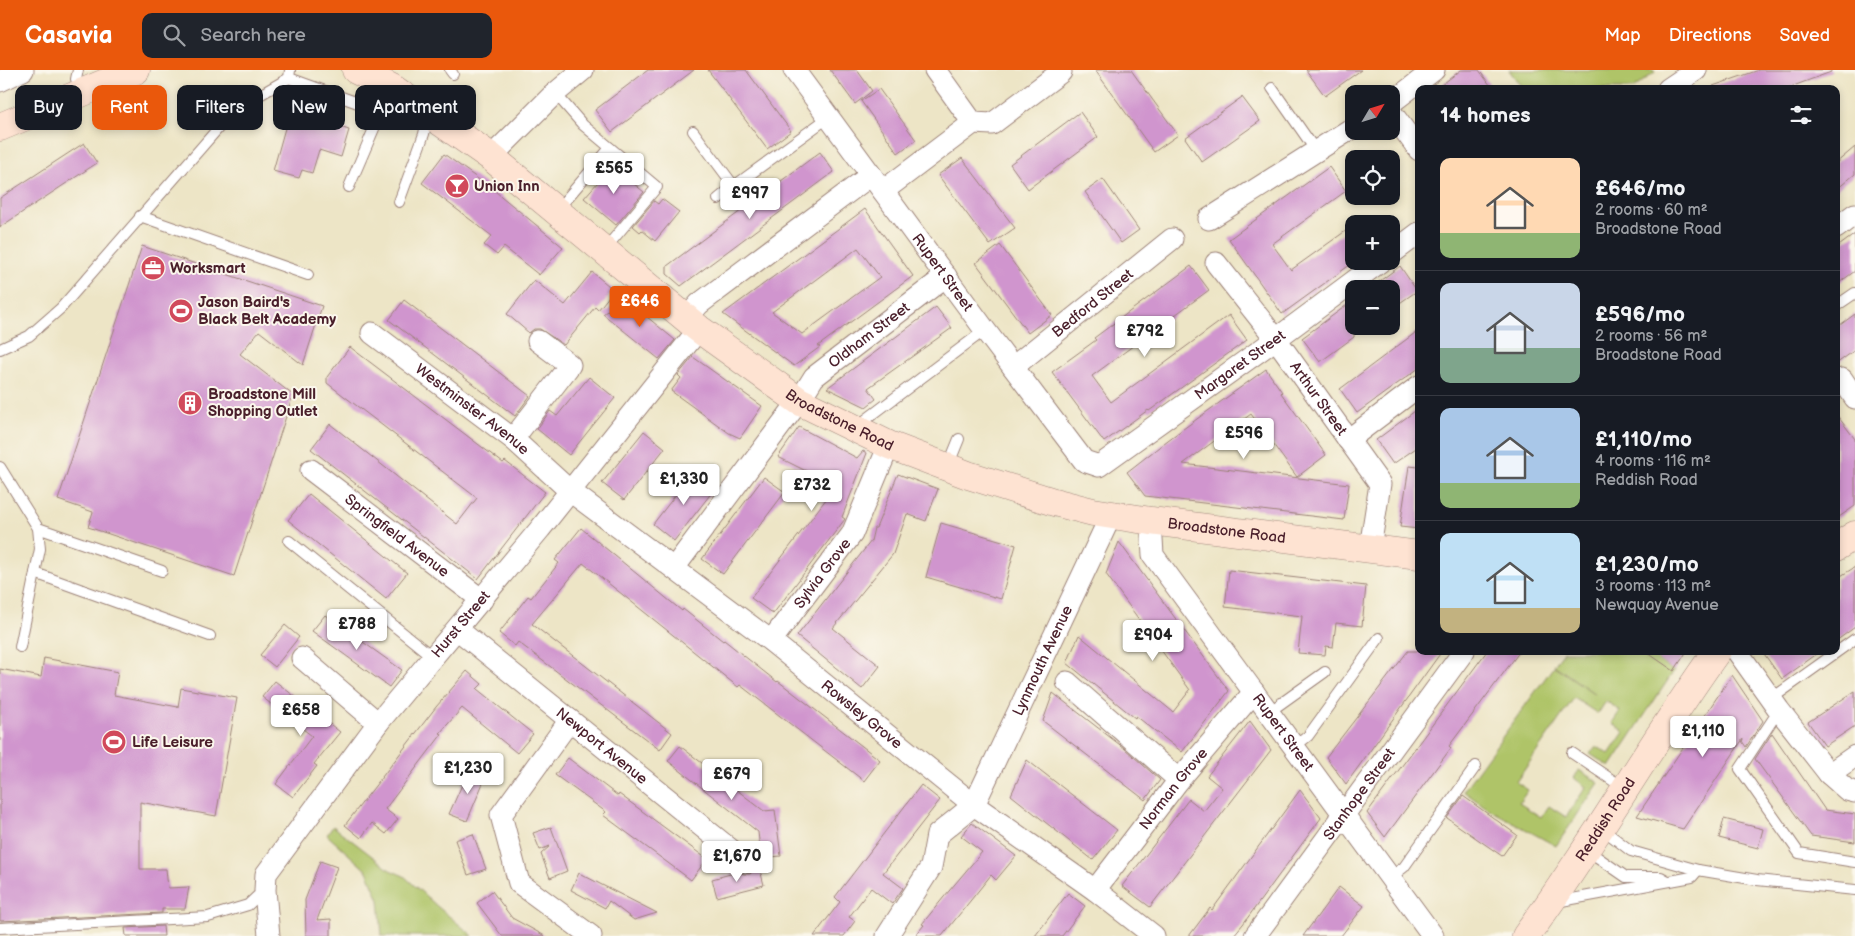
<!DOCTYPE html>
<html lang="en">
<head>
<meta charset="utf-8">
<style>
	:root { --surface:#171b24; --page:#20242c; --text:#f1f3f6; --muted:#9ea1a6; --line:#363941; --accent:#ea580c }
	body { margin:0; font-family:"Balsamiq Sans",sans-serif; background:var(--page); color:var(--text); height:100vh; display:flex; flex-direction:column; font-size:19px; white-space:nowrap }
	* { box-sizing:border-box; margin:0 }
	p { font-size:16px; color:var(--muted) }
	.icon { flex:none; width:28px; height:28px; fill:none; stroke:currentColor; stroke-width:2; stroke-linecap:round; stroke-linejoin:round }
	.map { position:relative; flex:1; overflow:hidden }
	.details { position:absolute; left:1415px; top:15px; width:425px; height:570px; display:flex; flex-direction:column; background:var(--surface); border-radius:10px; box-shadow:0 2px 8px #0003 }
	.details>* { flex:none }
	.guide { position:absolute; left:15px; top:15px; width:475px; height:45px; display:flex; gap:10px }
	.needle { width:32px; rotate:52deg }
	.fabs { position:absolute; left:1345px; top:15px; display:grid; gap:10px }
	.fabs a { display:grid; place-items:center; width:55px; height:55px; border-radius:10px; background:var(--surface); box-shadow:0 2px 8px #0003; font-size:25px }
	.price { position:absolute; translate:-50% -42px; padding:0 11px; border-radius:5px; background:#fff; color:#222; font-size:16px; line-height:32px; filter:drop-shadow(0 1px 2px #0008) }
	.price::after { content:''; position:absolute; left:50%; top:30px; width:15px; height:11px; margin-left:-8px; background:inherit; clip-path:polygon(0 0,100% 0,50% 100%) }
	.price.on { background:var(--accent); color:#fff }
	ul { padding:0; list-style:none }
	li { display:flex; align-items:center; gap:15px; height:125px; padding:0 25px }
	li+li { border-top:1px solid var(--line) }
	li span { display:grid; place-items:center; flex:none; width:140px; height:100px; border-radius:10px; color:#555 }
	li>.icon { margin-inline-start:auto }
	span .icon { width:60px; height:60px; fill:#fffc; stroke-width:1 }
	li b { font-size:21px }
	h2 { display:flex; justify-content:space-between; align-items:center; height:60px; padding:0 25px; font-size:21px }
	.chip { padding:0 18px; border-radius:10px; background:var(--surface); box-shadow:0 2px 8px #0003; font-size:18px; line-height:45px }
	.chip.on { background:var(--accent); color:#fff }
	header { display:flex; align-items:center; gap:30px; box-sizing:border-box; height:70px; padding:0 25px; background:var(--accent); color:#fff }
	header strong { font-size:24px }
	nav { display:flex; gap:28px; margin-inline-start:auto; font-size:18px }
	.search { width:350px; height:45px; background:var(--page); display:flex; align-items:center; gap:12px; box-sizing:border-box; padding:0 18px; border-radius:10px; color:var(--muted); font-size:19px }
	.map>svg:first-child { display:block }
</style>
</head>
<body>
<header>
<strong>Casavia</strong>
<div class="search"><svg class="icon" aria-label="search" viewBox="0 0 24 24"><circle cx="10" cy="10" r="6"/><path d="M15 15l6 6"/></svg>Search here</div>
<nav><a>Map</a><a>Directions</a><a>Saved</a></nav>
</header>
<div class="map">
<svg width="1855" height="866" viewBox="0 0 1855 866">
	<rect width="100%" height="100%" fill="#fbf7ec"/>
	<filter id="ink" filterUnits="userSpaceOnUse"><feTurbulence type="fractalNoise" baseFrequency=".02" numOctaves="2"/><feDisplacementMap in="SourceGraphic" scale="10" xChannelSelector="R" yChannelSelector="G"/><feConvolveMatrix kernelMatrix="1 2 1 2 8 2 1 2 1" color-interpolation-filters="sRGB"/></filter>
	<filter id="wash" filterUnits="userSpaceOnUse"><feTurbulence type="fractalNoise" baseFrequency=".0096" numOctaves="4" result="noise"/><feDisplacementMap in="SourceGraphic" scale="20" xChannelSelector="R" yChannelSelector="G"/><feGaussianBlur stdDeviation="1.12" result="paint"/><feColorMatrix in="noise" values="0 0 0 0 0 0 0 0 0 0 0 0 0 0 0 0 0 1.4 0 .05"/><feComposite in="paint" operator="in"/></filter>
	<g filter="url(#wash)">
		<rect width="100%" height="100%" fill="#ede5c6"/>
		<g fill="#afc468" stroke="#7c724a">
			<polygon points="1509,0 1653,0 1655,2 1633,19 1523,19"/>
			<polygon points="1564,581 1645,581 1674,601 1610,697 1590,684 1596,676 1609,684 1624,662 1612,653 1620,641 1606,631 1598,644 1574,628 1516,712 1528,720 1519,733 1541,747 1549,736 1566,747 1586,717 1574,708 1579,700 1599,713 1556,776 1487,738 1463,721 1554,596 1595,624 1554,595"/>
			<polygon points="333,756 390,800 404,806 438,837 473,866 382,866 379,830 367,801 327,765"/>
		</g>
		<g id="blocks">
			<g fill="#d095ce" fill-rule="evenodd">
				<polygon points="648,0 694,0 612,62 595,40"/>
				<polygon points="708,0 746,0 791,61 767,79"/>
				<polygon points="830,0 857,0 872,21 855,34"/>
				<polygon points="1095,0 1131,0 1178,65 1154,82"/>
				<polygon points="1306,0 1361,0 1325,26"/>
				<polygon points="1461,0 1479,0 1493,19 1436,19"/>
				<polygon points="1759,0 1831,0 1831,2 1785,19 1714,19 1713,16"/>
				<polygon points="879,19 916,70 898,83 861,31"/>
				<polygon points="294,26 332,37 327,53 349,60 341,87 319,80 312,103 302,100 299,108 273,101"/>
				<polygon points="1242,27 1260,51 1202,92 1185,68"/>
				<polygon points="1080,42 1098,67 1028,119 1010,94"/>
				<polygon points="84,73 97,93 0,157 0,128"/>
				<polygon points="1855,77 1855,104 1836,120 1836,93"/>
				<polygon points="820,82 834,102 681,216 667,204 667,196"/>
				<polygon points="444,84 496,122 563,177 539,205 504,177 497,185 484,175 492,166 422,113"/>
				<polygon points="962,88 1015,158 990,175 938,105"/>
				<polygon points="612,96 644,122 616,155 584,128"/>
				<polygon points="1329,97 1346,121 1272,174 1291,200 1354,155 1354,192 1282,244 1229,169"/>
				<polygon points="1103,109 1139,160 1121,173 1085,122"/>
				<polygon points="662,129 679,142 655,171 642,160 640,162 633,156 654,131 658,134"/>
				<path d="M865 139 913 206 818 276 820 277 794 296 723 244ZM858 178 880 207 802 264 772 242Z"/>
				<polygon points="1855,164 1855,201 1836,215 1836,178"/>
				<polygon points="1000,175 1052,245 1028,263 976,193"/>
				<polygon points="142,176 322,236 303,295 259,261 240,284 293,325 234,506 88,457 93,442 58,430"/>
				<polygon points="1191,196 1209,220 1092,306 1111,332 1229,245 1247,270 1149,341 1148,340 1104,372 1052,302 1096,270 1094,268"/>
				<polygon points="1400,196 1417,221 1391,239 1391,219 1369,219"/>
				<polygon points="592,202 614,220 598,240 595,237 564,275 540,259 534,259 529,263 507,244 534,210 565,235"/>
				<polygon points="624,228 675,270 659,289 603,244"/>
				<polygon points="404,230 530,326 515,346 389,250"/>
				<polygon points="1354,230 1354,267 1320,292 1302,268"/>
				<polygon points="936,237 952,258 868,318 876,329 866,337 827,318"/>
				<polygon points="1855,244 1855,280 1836,294 1836,258"/>
				<polygon points="1419,260 1419,298 1357,343 1340,319"/>
				<polygon points="350,277 503,393 505,391 545,422 478,509 311,379 330,354 457,454 477,428 327,313 327,307"/>
				<polygon points="693,287 762,336 740,368 729,363 671,321 681,308 678,305"/>
				<polygon points="1266,299 1282,322 1281,323 1326,385 1297,407 1251,344 1183,394 1349,414 1344,450 1145,426 1127,402 1168,370"/>
				<polygon points="589,307 615,328 569,385 537,359 550,341 557,346"/>
				<polygon points="1419,338 1419,376 1393,394 1376,370"/>
				<polygon points="1836,344 1855,369 1855,436 1836,449"/>
				<polygon points="799,357 857,388 863,381 867,383 842,447 845,449 773,544 751,528 836,416 778,387"/>
				<polygon points="644,361 665,378 624,430 602,413"/>
				<polygon points="1409,396 1419,397 1419,459 1400,457"/>
				<polygon points="695,400 716,417 674,471 653,454"/>
				<polygon points="898,404 938,419 926,451 907,444 893,484 833,558 880,596 862,619 797,566 871,471 874,458 876,458"/>
				<polygon points="764,407 785,422 723,504 702,489"/>
				<polygon points="309,424 407,503 386,529 288,450"/>
				<polygon points="941,453 1016,475 1001,529 926,507"/>
				<polygon points="581,458 682,541 683,539 723,571 724,570 777,612 778,611 880,690 864,711 740,615 738,617 583,493 532,554 672,663 660,680 518,572 515,576 499,563 528,526 531,528 559,493 555,490"/>
				<polygon points="1119,472 1229,621 1182,682 1136,646 1135,648 1067,593 1079,565 1173,642 1190,620 1106,504"/>
				<polygon points="1855,497 1855,557 1836,571 1836,509"/>
				<polygon points="1229,500 1366,516 1362,556 1336,553 1333,577 1326,576 1325,585 1298,583 1302,546 1225,537"/>
				<polygon points="325,545 402,600 389,617 312,561"/>
				<polygon points="285,555 299,567 275,597 260,585"/>
				<polygon points="1408,581 1442,581 1346,714 1326,687"/>
				<polygon points="1487,581 1520,581 1449,676 1451,678 1385,767 1367,743"/>
				<polygon points="1645,581 1687,581 1674,601"/>
				<polygon points="1762,581 1821,581 1782,609"/>
				<polygon points="44,588 118,602 114,625 178,637 181,618 237,628 216,746 140,732 140,799 166,799 168,818 189,817 185,839 162,839 162,843 0,851 0,599 41,607"/>
				<polygon points="467,601 482,614 477,619 533,664 517,683 462,638 440,663 442,664 385,739 398,749 386,764 372,753 361,768 345,755 436,637"/>
				<polygon points="1732,605 1763,651 1746,677 1742,671 1743,669 1683,759 1637,746"/>
				<polygon points="275,611 340,662 314,694 317,696 293,727 276,714 312,666 262,627"/>
				<polygon points="1855,621 1855,656 1825,676 1808,652"/>
				<polygon points="1053,623 1124,678 1160,710 1145,730 1043,651"/>
				<polygon points="1250,651 1271,680 1150,837 1122,816 1189,729 1204,741 1222,718 1207,706"/>
				<polygon points="1772,663 1825,740 1855,744 1855,772 1811,766 1755,689"/>
				<polygon points="680,676 764,741 775,740 781,786 761,788 758,762 668,691"/>
				<polygon points="568,688 618,726 619,724 707,789 691,810 603,745 606,742 555,705"/>
				<polygon points="1027,690 1117,760 1093,790 1011,725"/>
				<polygon points="469,699 486,706 467,751 449,744"/>
				<polygon points="921,715 940,730 883,803 903,818 892,834 871,818 849,847 855,851 844,866 814,866 840,832 835,827"/>
				<polygon points="1300,720 1321,748 1243,854 1233,866 1189,866 1210,838 1212,840"/>
				<polygon points="1463,726 1517,765 1502,786 1447,748"/>
				<polygon points="1724,749 1763,759 1758,778 1719,768"/>
				<polygon points="972,753 1016,786 996,810 991,805 942,866 915,866 924,855 922,854 944,827 982,782 961,766"/>
				<polygon points="551,757 567,801 550,808 541,784 550,776 540,780 533,763"/>
				<polygon points="473,764 486,799 468,805 455,770"/>
				<polygon points="320,791 337,797 317,850 331,849 331,866 306,866 305,830"/>
				<polygon points="759,796 764,815 717,827 712,809 738,802 744,804 750,804"/>
				<polygon points="579,803 602,815 657,843 634,850 609,831 605,838 571,820"/>
				<polygon points="1339,817 1364,836 1341,866 1303,866"/>
				<polygon points="492,821 512,848 545,866 502,866 477,833"/>
				<polygon points="1068,823 1085,836 1062,866 1035,866"/>
				<polygon points="163,856 164,866 126,866 125,858"/>
			</g>
		</g>
	</g>
	<g filter="url(#ink)">
		<use href="#blocks" fill-opacity="0" stroke="#9c8278" stroke-width="1"/>
		<g fill="none" stroke-linecap="round" stroke-linejoin="round">
			<defs>
				<g id="service">
					<polyline points="78,0 76,9 81,22"/>
					<polyline points="450,0 453,4"/>
					<polyline points="289,8 380,41"/>
					<polyline points="1272,18 1316,81"/>
					<polyline points="555,23 583,55 657,117 605,179"/>
					<polyline points="693,61 734,116 829,47"/>
					<polyline points="349,117 391,19"/>
					<polyline points="718,129 734,116"/>
					<polyline points="399,132 424,64 428,45"/>
					<polyline points="557,140 610,78"/>
					<polyline points="140,146 308,205"/>
					<polyline points="1836,236 1855,223"/>
					<polyline points="0,279 29,266 61,238 221,55 251,30 289,8 290,0"/>
					<polyline points="856,357 985,260"/>
					<polyline points="948,396 959,369"/>
					<polyline points="0,397 38,458 40,479 35,503 210,566"/>
					<polyline points="38,458 162,501"/>
					<polyline points="289,471 434,588"/>
					<polyline points="20,577 35,503"/>
					<polyline points="1771,629 1855,569"/>
					<polyline points="1779,640 1740,699 1799,783 1855,792"/>
					<polyline points="1269,642 1325,602"/>
					<polyline points="1294,677 1308,666 1379,568"/>
					<polyline points="1572,683 1624,718"/>
					<polyline points="1601,758 1631,781 1698,800 1757,810 1855,820"/>
					<polyline points="1587,780 1626,807 1661,807 1668,811"/>
					<polyline points="1390,808 1404,797 1476,696"/>
					<polyline points="1556,832 1692,807 1698,800"/>
					<polyline points="0,858 208,847 248,835 264,820"/>
				</g>
				<g id="minor">
					<path id="s1" d="M794 0 985 260 1084 391 1099 396 1276 269 1381 191"/>
					<polyline points="935,0 973,53"/>
					<polyline points="0,11 23,0"/>
					<polyline points="1668,19 1696,0"/>
					<polyline points="1391,33 1434,0"/>
					<polyline points="1391,42 1419,80"/>
					<polyline points="491,87 553,25 583,0"/>
					<polyline points="883,121 973,53 992,54 1061,2"/>
					<polyline points="1209,149 1354,57"/>
					<polyline points="1836,158 1855,144"/>
					<polyline points="1391,184 1419,163"/>
					<path id="s2" d="M1216 193 1276 269 1380 414 1370 478"/>
					<polyline points="686,249 699,234 871,105"/>
					<path id="s3" d="M372 263 513 369 570 421 771 571 974 735 1095 820 1154 866"/>
					<path id="s4" d="M1013 297 1172 169"/>
					<polyline points="1842,309 1855,328"/>
					<polyline points="513,369 570,295 538,271"/>
					<polyline points="1348,370 1419,316"/>
					<path id="s5" d="M311 400 482 530"/>
					<path id="s6" d="M1151 451 1153 485 1433 866"/>
					<path id="s7" d="M674 498 799 331 814 307 946 206"/>
					<path id="s8" d="M457 559 746 792"/>
					<path id="s9" d="M771 571 852 464 889 375"/>
					<polyline points="1737,581 1779,640 1829,704 1847,720 1855,722"/>
					<polyline points="302,588 378,653"/>
					<polyline points="1067,612 1179,710"/>
					<polyline points="570,650 501,745 519,813 591,866"/>
					<polyline points="1829,704 1855,686"/>
					<path id="s10" d="M1095 820 1179 710 1254 622"/>
					<path id="s11" d="M269 866 265 820 266 804 378 653 540 459 699 259"/>
					<path id="s12" d="M887 866 931 797 937 765 974 735 1105 458 1109 445"/>
					<path id="s13" d="M1255 866 1464 581"/>
				</g>
				<g id="secondary">
					<path id="s14" d="M356 0 392 18 491 87 699 259 799 331 889 375 968 405 1054 432 1093 442 1151 451 1419 485"/>
					<polyline points="0,57 136,0"/>
					<polyline points="1836,477 1855,465"/>
					<path id="s15" d="M1526 866C1594 774 1650 674 1717 581"/>
				</g>
			</defs>
			<use href="#service" stroke="#9c8278" stroke-width="12"/>
			<use href="#minor" stroke="#9c8278" stroke-width="23"/>
			<use href="#secondary" stroke="#9c8278" stroke-width="29"/>
			<use href="#service" stroke="#fff" stroke-width="10"/>
			<use href="#minor" stroke="#fff" stroke-width="21"/>
			<use href="#secondary" stroke="#fee3d2" stroke-width="28"/>
		</g>
	</g>
	<defs>
		<symbol id="bar-disc" viewBox="-11 -11 22 22"><circle r="9.5" fill="#d1495b" stroke="#fbf7ec"/><path d="M-6-5H6L.8 .8V4.5H3.5V6h-7V4.5H-.8V.8Z" fill="#fff"/></symbol>
		<symbol id="office-disc" viewBox="-11 -11 22 22"><circle r="9.5" fill="#d1495b" stroke="#fbf7ec"/><path d="M-6-3h4V-5.5h4V-3h4V5H-6ZM-1-4.5V-3h2v-1.5ZM-6 0V1H6V0Z" fill="#fff"/></symbol>
		<symbol id="stadium-disc" viewBox="-11 -11 22 22"><circle r="9.5" fill="#d1495b" stroke="#fbf7ec"/><path d="M0-5a6.5 5 0 1 0 0 10a6.5 5 0 1 0 0-10ZM-3.5-1.8h7v3.6h-7Z" fill="#fff"/></symbol>
		<symbol id="building-disc" viewBox="-11 -11 22 22"><circle r="9.5" fill="#d1495b" stroke="#fbf7ec"/><path d="M-4-6H4V6H1V3H-1V6H-4ZM-2.5-4.3h1.7v1.8h-1.7ZM.8-4.3h1.7v1.8H.8ZM-2.5-1h1.7V.8h-1.7ZM.8-1h1.7V.8H.8Z" fill="#fff"/></symbol>
	</defs>
	<g fill-rule="evenodd">
		<use href="#bar-disc" x="443" y="102" width="28" height="28"/>
		<use href="#office-disc" x="139" y="184" width="28" height="28"/>
		<use href="#stadium-disc" x="167" y="227" width="28" height="28"/>
		<use href="#building-disc" x="176" y="319" width="28" height="28"/>
		<use href="#stadium-disc" x="100" y="658" width="28" height="28"/>
	</g>
	<g text-anchor="middle" dominant-baseline="central" stroke-width="4" stroke-linejoin="round" paint-order="stroke">
		<g font-size="15" font-weight="bold" fill="#4a1f2b" stroke="#fbf7ec" text-anchor="start">
			<text x="474" y="116">Union Inn</text>
			<text x="170" y="198">Worksmart</text>
			<text x="198" y="232">Jason Baird's<tspan x="198" dy="17">Black Belt Academy</tspan></text>
			<text x="208" y="324">Broadstone Mill<tspan x="208" dy="17">Shopping Outlet</tspan></text>
			<text x="132" y="672">Life Leisure</text>
		</g>
		<g font-size="15" fill="#4a1f2b" stroke="#fbf7ec">
			<text stroke="none"><textPath href="#s1" startOffset="251">Rupert Street</textPath></text>
			<text stroke="none"><textPath href="#s4" startOffset="102">Bedford Street</textPath></text>
			<text stroke="none"><textPath href="#s7" startOffset="306">Oldham Street</textPath></text>
			<text stroke="none"><textPath href="#s1" startOffset="676">Margaret Street</textPath></text>
			<text stroke="none"><textPath href="#s2" startOffset="170">Arthur Street</textPath></text>
			<text stroke="none"><textPath href="#s3" startOffset="126">Westminster Avenue</textPath></text>
			<text stroke="none"><textPath href="#s14" startOffset="599">Broadstone Road</textPath></text>
			<text stroke="none"><textPath href="#s14" startOffset="1004">Broadstone Road</textPath></text>
			<text stroke="none"><textPath href="#s5" startOffset="108">Springfield Avenue</textPath></text>
			<text stroke="none"><textPath href="#s9" startOffset="85">Sylvia Grove</textPath></text>
			<text stroke="none"><textPath href="#s11" startOffset="379">Hurst Street</textPath></text>
			<text stroke="none"><textPath href="#s12" startOffset="322">Lynmouth Avenue</textPath></text>
			<text stroke="none"><textPath href="#s3" startOffset="621">Rowsley Grove</textPath></text>
			<text stroke="none"><textPath href="#s6" startOffset="254">Rupert Street</textPath></text>
			<text stroke="none"><textPath href="#s8" startOffset="186">Newport Avenue</textPath></text>
			<text stroke="none"><textPath href="#s10" startOffset="128">Norman Grove</textPath></text>
			<text stroke="none"><textPath href="#s13" startOffset="176">Stanhope Street</textPath></text>
			<text stroke="none"><textPath href="#s15" startOffset="141">Reddish Road</textPath></text>
		</g>
	</g>
</svg>
<div class="fabs">
<a><svg class="needle" viewBox="-14 -14 28 28"><path d="M0-13l5 13h-10z" fill="#e53935"/><path d="M0 13l5-13h-10z" fill="#9ea1a6"/></svg></a>
<a><svg class="icon" aria-label="locate" viewBox="0 0 24 24"><circle cx="12" cy="12" r="6"/><path d="M12 2v4M12 18v4M2 12h4M18 12h4"/></svg></a>
<a>+</a>
<a>−</a>
</div>
<b class="price" style="left:614px;top:125px">£565</b>
<b class="price" style="left:750px;top:150px">£997</b>
<b class="price on" style="left:640px;top:258px">£646</b>
<b class="price" style="left:1145px;top:288px">£792</b>
<b class="price" style="left:1244px;top:390px">£596</b>
<b class="price" style="left:684px;top:436px">£1,330</b>
<b class="price" style="left:812px;top:442px">£732</b>
<b class="price" style="left:357px;top:581px">£788</b>
<b class="price" style="left:1153px;top:592px">£904</b>
<b class="price" style="left:301px;top:667px">£658</b>
<b class="price" style="left:1703px;top:688px">£1,110</b>
<b class="price" style="left:468px;top:725px">£1,230</b>
<b class="price" style="left:732px;top:731px">£679</b>
<b class="price" style="left:737px;top:813px">£1,670</b>
<div class="guide">
<a class="chip">Buy</a>
<a class="chip on">Rent</a>
<a class="chip">Filters</a>
<a class="chip">New</a>
<a class="chip">Apartment</a>
</div>
<section class="details">
<h2>14 homes<svg class="icon" aria-label="filters" viewBox="0 0 24 24"><path d="M4 7h16M4 17h16"/><circle cx="9" cy="7" r="2"/><circle cx="15" cy="17" r="2"/></svg></h2>
<ul>
<li><span style="background:linear-gradient(#ffd9b3 75%,#8fb573 0)"><svg class="icon" aria-label="home" viewBox="0 0 24 24"><path d="M3 11l9-7 9 7M6 9v11h12V9"/></svg></span><div><b>£646/mo</b><p>2 rooms · 60 m²</p><p>Broadstone Road</p></div></li>
<li><span style="background:linear-gradient(#c9d6e8 65%,#7fa58c 0)"><svg class="icon" aria-label="home" viewBox="0 0 24 24"><path d="M3 11l9-7 9 7M6 9v11h12V9"/></svg></span><div><b>£596/mo</b><p>2 rooms · 56 m²</p><p>Broadstone Road</p></div></li>
<li><span style="background:linear-gradient(#a9c7e8 75%,#8fb573 0)"><svg class="icon" aria-label="home" viewBox="0 0 24 24"><path d="M3 11l9-7 9 7M6 9v11h12V9"/></svg></span><div><b>£1,110/mo</b><p>4 rooms · 116 m²</p><p>Reddish Road</p></div></li>
<li><span style="background:linear-gradient(#bfe0f5 75%,#c2b280 0)"><svg class="icon" aria-label="home" viewBox="0 0 24 24"><path d="M3 11l9-7 9 7M6 9v11h12V9"/></svg></span><div><b>£1,230/mo</b><p>3 rooms · 113 m²</p><p>Newquay Avenue</p></div></li>
</ul>
</section>
</div>
</body>
</html>
